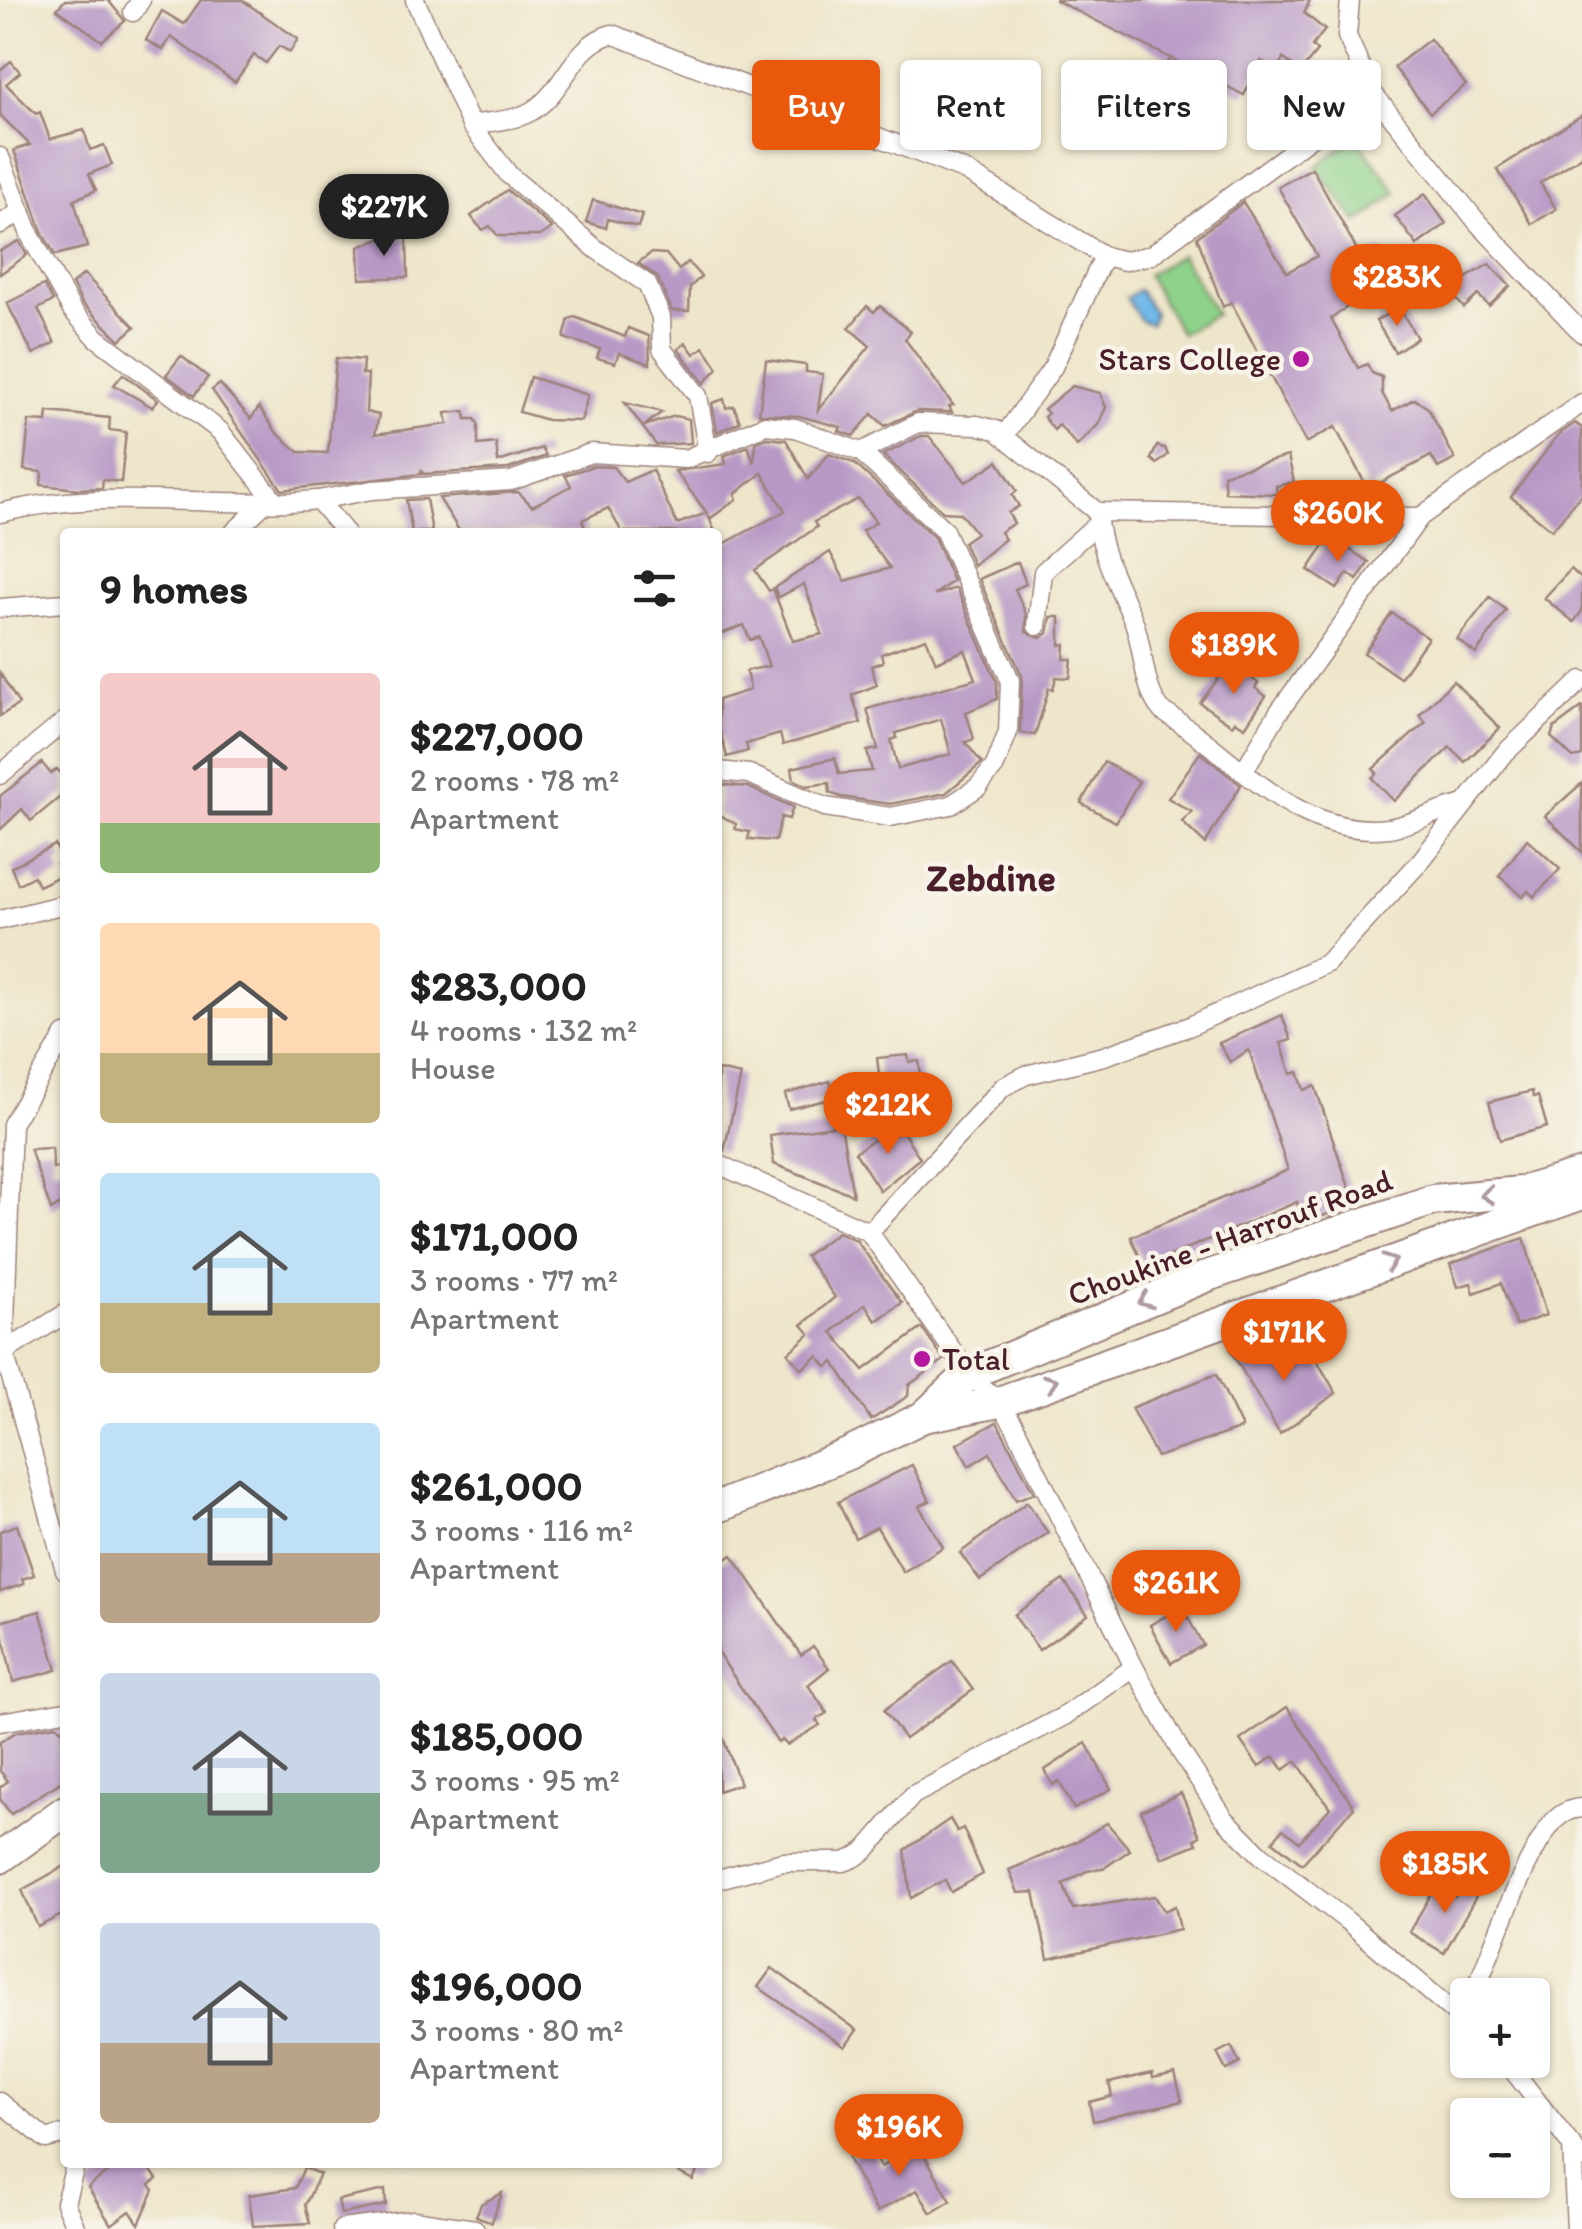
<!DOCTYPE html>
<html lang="en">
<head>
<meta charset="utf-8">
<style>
	:root { --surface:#fff; --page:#f6f6f6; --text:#222; --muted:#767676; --accent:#ea580c }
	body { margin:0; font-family:Itim,sans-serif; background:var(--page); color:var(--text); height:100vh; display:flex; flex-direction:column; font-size:38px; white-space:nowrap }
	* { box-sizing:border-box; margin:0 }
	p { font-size:32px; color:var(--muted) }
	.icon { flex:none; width:55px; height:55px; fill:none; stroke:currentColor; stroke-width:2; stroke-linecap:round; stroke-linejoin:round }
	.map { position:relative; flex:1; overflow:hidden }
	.sheet { position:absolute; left:60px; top:528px; width:662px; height:1640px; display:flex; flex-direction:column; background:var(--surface); border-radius:10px; box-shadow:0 2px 8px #0004 }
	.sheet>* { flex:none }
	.top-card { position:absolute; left:752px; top:60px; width:678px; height:90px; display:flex; gap:20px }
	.tools { position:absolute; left:1450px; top:1978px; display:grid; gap:20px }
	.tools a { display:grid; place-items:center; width:100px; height:100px; border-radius:10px; background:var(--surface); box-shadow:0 2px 8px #0004; font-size:50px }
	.price { position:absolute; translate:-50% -85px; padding:0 22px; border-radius:35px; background:var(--accent); color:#fff; font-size:32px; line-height:65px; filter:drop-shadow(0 2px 5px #0008) }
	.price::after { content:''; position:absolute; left:50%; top:60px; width:30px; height:22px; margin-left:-15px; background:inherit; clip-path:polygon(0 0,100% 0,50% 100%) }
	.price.active { background:#222; color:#fff }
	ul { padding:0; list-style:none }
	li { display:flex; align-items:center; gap:30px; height:250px; padding:0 40px }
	li span { display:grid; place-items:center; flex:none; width:280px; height:200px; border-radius:10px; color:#555 }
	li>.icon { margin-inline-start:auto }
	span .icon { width:120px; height:120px; fill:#fffc; stroke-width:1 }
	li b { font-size:42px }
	h2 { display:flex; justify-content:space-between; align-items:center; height:120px; padding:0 40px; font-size:42px }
	.chip { padding:0 35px; border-radius:10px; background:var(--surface); box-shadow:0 2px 8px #0004; font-size:35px; line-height:90px }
	.chip.active { background:var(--accent); color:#fff }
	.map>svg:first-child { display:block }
</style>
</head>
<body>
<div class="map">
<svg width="1582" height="2229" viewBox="0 0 1582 2229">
	<rect width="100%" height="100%" fill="#f7f3e8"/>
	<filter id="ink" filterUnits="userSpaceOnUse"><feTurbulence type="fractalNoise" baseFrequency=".01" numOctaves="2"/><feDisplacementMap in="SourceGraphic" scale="20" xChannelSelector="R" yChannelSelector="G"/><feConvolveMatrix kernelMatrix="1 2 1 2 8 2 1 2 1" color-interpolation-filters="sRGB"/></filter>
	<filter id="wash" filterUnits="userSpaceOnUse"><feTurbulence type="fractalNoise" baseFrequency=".0048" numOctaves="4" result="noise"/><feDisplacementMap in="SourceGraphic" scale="40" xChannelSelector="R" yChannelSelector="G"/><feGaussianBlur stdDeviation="2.25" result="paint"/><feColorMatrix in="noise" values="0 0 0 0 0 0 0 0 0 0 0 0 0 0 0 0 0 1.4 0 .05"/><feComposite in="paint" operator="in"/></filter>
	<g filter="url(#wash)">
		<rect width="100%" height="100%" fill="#eee6ca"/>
		<g fill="#8ed28b" stroke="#6c785b" stroke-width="2.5">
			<polygon points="1356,137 1397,193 1358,223 1316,167"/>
			<polygon points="1181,255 1216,314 1181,334 1147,275"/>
		</g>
		<polygon fill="#70bae9" stroke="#5d6c8a" stroke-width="2.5" points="1139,290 1154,313 1151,324 1141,321 1126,298"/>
		<g id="blocks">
			<g fill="#b799c6" fill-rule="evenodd">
				<polygon points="65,0 108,0 125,21 102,41 57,9"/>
				<polygon points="201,0 242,0 298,39 290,52 279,46 266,63 254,55 235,82 171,37 163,50 146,40 162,11 184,24"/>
				<polygon points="1055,0 1310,0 1304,13 1325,30 1312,46 1317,51 1300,72 1283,58 1278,70 1261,61 1244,95"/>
				<polygon points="1430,39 1466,85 1430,113 1394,67"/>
				<polygon points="11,61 20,72 6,84 36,114 40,112 50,139 84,130 90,150 104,145 112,165 89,174 96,190 74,200 87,247 55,255 42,232 14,150 30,145 0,115 0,70"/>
				<polygon points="1169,61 1210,109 1209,111 1157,81"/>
				<polygon points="1282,98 1300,124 1288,132 1269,107"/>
				<polygon points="1582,115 1582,156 1540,183 1556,209 1532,224 1497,169"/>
				<polygon points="1312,168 1363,261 1380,249 1396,270 1331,319 1358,368 1367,364 1372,373 1382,377 1382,393 1392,411 1414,399 1428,408 1455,459 1438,468 1431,456 1368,489 1335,427 1306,443 1231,302 1223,307 1197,237 1243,202 1287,272 1317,256 1278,187"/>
				<polygon points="429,178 435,192 421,198 386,199 387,214 340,215 341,187 399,182 399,191"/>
				<polygon points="507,190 552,228 540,236 498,236 490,226 483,230 477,224 471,216"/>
				<polygon points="1425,194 1446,224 1417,245 1395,216"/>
				<polygon points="593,200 642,215 638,227 608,219 606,228 586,222"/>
				<polygon points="407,238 408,277 360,279 359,247 380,239"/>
				<polygon points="19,241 27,255 0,274 0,251"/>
				<polygon points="651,253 666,254 679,270 688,262 701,277 690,287 689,311 672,311 658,278 638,263"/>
				<polygon points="1489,264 1510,286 1489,306 1478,295 1464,308 1448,289"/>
				<polygon points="84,274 135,327 120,340 82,303 72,284"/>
				<polygon points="44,285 53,301 38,309 55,343 33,354 7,303"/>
				<polygon points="867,306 874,312 880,306 911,332 905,339 953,405 949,406 952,412 917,411 885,426 872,414 853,436 839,431 841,427 799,416 759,414 766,360 806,365 806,372 823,374 818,410 870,346 849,328"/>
				<polygon points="1399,307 1417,338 1395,352 1376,321"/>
				<polygon points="575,317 625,337 628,328 649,336 650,364 619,353 615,363 597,358 600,349 564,338 569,319"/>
				<polygon points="686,343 694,354 704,347 718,368 704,383 678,349"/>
				<polygon points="181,356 208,377 194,396 166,375"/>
				<polygon points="336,358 363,360 362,374 368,374 366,412 379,415 375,434 448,424 446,413 465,411 466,419 475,419 478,424 478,445 496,443 498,462 542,448 546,456 508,469 424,474 421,470 422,474 282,490 212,390 220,384 251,419 259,407 277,433 299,452 328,453"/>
				<polygon points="123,374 158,400 152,407 114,385"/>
				<polygon points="530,377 588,395 581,421 547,420 519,412"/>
				<polygon points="1072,386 1100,393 1106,407 1098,425 1077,446 1059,425 1054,430 1044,417 1048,413 1044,409"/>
				<polygon points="724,399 726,408 734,406 740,422 717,432 712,403"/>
				<polygon points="625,403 662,412 644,426 675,416 689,419 691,443 656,445"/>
				<polygon points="48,412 110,418 109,430 126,432 121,482 103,480 102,488 78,489 41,485 42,472 24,470 29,421 47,422"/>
				<polygon points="1575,423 1582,428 1582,494 1552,530 1511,497 1558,435"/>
				<polygon points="921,436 929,436 966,482 998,461 1017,491 1012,495 1019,506 1008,513 1014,523 1000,532 1005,539 973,565 963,542 976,533 960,513 943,512 883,455"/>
				<path d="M767 438 786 440 808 479 829 454 854 463 934 537 953 581 934 595 956 588 997 682V699L966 712 974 739 965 742 982 763 946 793 890 804 841 797 830 793 829 783 807 786 794 780 792 768 835 758 839 774 872 771 867 751 878 749 867 709 976 679 965 650 936 662 926 638 881 654 883 662 871 666 877 685 852 695 861 723 783 745 780 734 746 744 748 751 727 757 718 722V700L750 690 746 671 769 666 759 637 750 640 744 625 718 635V547L785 511 762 473 735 494 737 499 711 518 708 515 715 532H622L608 508 582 520 587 532H460L439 498 518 492 532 506 571 486 565 475 593 466 613 467 625 482 652 470 677 524 707 513 675 471 726 464 724 456 748 446 754 463 756 442ZM858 499 876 522 862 531 890 568 845 581 830 552 774 588 779 597 804 584 822 634 793 641 773 589 769 591 755 570 817 527 814 522ZM941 719 951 754 898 769 891 740 897 738 896 733Z"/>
				<polygon points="1157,446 1165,448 1168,455 1157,464 1151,459"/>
				<polygon points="1288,456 1294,482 1276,486 1277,494 1225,492 1223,474"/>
				<polygon points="426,499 432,532 412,532 406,500"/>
				<polygon points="1343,545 1369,562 1357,580 1348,573 1337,589 1308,570 1324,546"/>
				<polygon points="1018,562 1026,584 1015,589 1026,614 1026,632 1041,638 1048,633 1051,617 1060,617 1060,645 1065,644 1064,659 1072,659 1070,678 1056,677 1053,689 1049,688 1035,735 1020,733 1022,676 979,579"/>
				<polygon points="1571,569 1582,579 1582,611 1574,622 1544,598"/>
				<polygon points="1490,597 1506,610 1476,654 1457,639"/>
				<polygon points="1392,613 1428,638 1400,678 1364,653"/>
				<polygon points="1230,663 1258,683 1255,688 1266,696 1245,727 1235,721 1232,725 1200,703"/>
				<polygon points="0,673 19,704 0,716"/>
				<polygon points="1453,681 1500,728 1465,762 1450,747 1394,801 1372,778 1377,773 1373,769 1426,722 1419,715"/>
				<polygon points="1582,707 1582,756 1573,758 1551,737 1554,728"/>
				<polygon points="1200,753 1241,785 1205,844 1182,822 1192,812 1168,798"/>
				<polygon points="1104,762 1139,781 1116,822 1081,803"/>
				<polygon points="42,763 51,774 57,769 65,779 65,793 31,821 22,809 0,830 0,796"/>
				<polygon points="1582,783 1582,852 1545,816"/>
				<polygon points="718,784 748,787 793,807 789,819 781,817 775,841 748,839 750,832 735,829 736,824 718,814"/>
				<polygon points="1527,839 1560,869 1534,897 1528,891 1523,897 1499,876"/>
				<polygon points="55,845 63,861 57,864 62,875 38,886 34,876 18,884 11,867"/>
				<polygon points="1282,1015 1291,1040 1281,1043 1291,1074 1298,1072 1304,1090 1315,1086 1355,1205 1308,1221 1302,1220 1297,1202 1144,1267 1131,1237 1288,1170 1249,1050 1230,1062 1219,1043"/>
				<polygon points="908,1055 909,1062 919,1061 922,1086 881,1090 877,1058"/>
				<polygon points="718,1070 741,1075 724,1151 718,1150"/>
				<polygon points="830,1081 834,1098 789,1109 785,1094"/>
				<polygon points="1532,1091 1533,1097 1538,1096 1547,1127 1500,1140 1489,1102"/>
				<polygon points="898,1124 920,1158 880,1191 855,1152"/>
				<polygon points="841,1125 853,1195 774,1164 770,1135"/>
				<polygon points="52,1148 53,1169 65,1165 65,1201 51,1210 30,1149"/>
				<polygon points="838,1232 856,1240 902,1303 876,1321 865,1304 832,1332 864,1370 922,1328 944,1360 909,1385 908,1396 871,1420 834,1362 827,1367 818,1356 802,1369 788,1353 810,1334 802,1325 835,1297 805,1256"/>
				<polygon points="1524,1238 1546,1315 1516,1326 1501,1283 1474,1293 1471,1283 1458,1287 1450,1264"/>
				<polygon points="1255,1335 1274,1367 1280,1364 1283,1369 1312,1352 1336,1393 1280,1434 1230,1350"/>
				<polygon points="1216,1374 1242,1428 1157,1457 1131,1408"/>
				<polygon points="997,1422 1034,1493 1016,1500 990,1453 969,1466 957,1444"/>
				<polygon points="912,1465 930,1501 919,1506 943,1547 903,1572 877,1527 855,1538 838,1502"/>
				<polygon points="1027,1502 1048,1533 980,1580 960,1553"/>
				<polygon points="17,1525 34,1575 22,1579 24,1584 0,1592 0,1531"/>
				<polygon points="732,1555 801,1655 813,1646 829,1668 808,1685 827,1713 816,1720 820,1725 787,1745 782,1740 778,1743 718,1653 718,1565"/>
				<polygon points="1063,1580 1088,1615 1039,1650 1014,1615"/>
				<polygon points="1182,1607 1203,1645 1171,1663 1150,1625"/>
				<polygon points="40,1611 57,1670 13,1682 0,1622"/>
				<polygon points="952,1661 973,1690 905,1739 884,1710"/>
				<polygon points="1287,1707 1354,1807 1302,1864 1273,1841 1283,1829 1299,1842 1330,1808 1296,1761 1284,1770 1274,1756 1259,1767 1240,1740"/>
				<polygon points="718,1724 740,1784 718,1791"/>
				<polygon points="56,1725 63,1731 65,1745 65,1779 11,1814 0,1799 0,1787 8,1781 0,1771 0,1742 16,1732"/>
				<polygon points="1086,1743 1111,1789 1074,1809 1059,1781 1053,1785 1045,1770"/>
				<polygon points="1181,1793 1200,1836 1195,1839 1197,1844 1162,1858 1141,1811"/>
				<polygon points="950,1819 957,1831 963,1828 983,1874 951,1892 945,1880 911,1898 905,1850"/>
				<polygon points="1107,1823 1130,1850 1104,1868 1087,1871 1063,1884 1073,1909 1155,1896 1164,1911 1175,1906 1180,1929 1048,1959 1034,1892 1018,1893 1009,1870 1078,1841"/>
				<polygon points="65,1866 65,1913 38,1927 22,1890"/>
				<polygon points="1464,1878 1482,1886 1444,1953 1409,1932 1433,1891 1446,1900 1450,1894 1455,1897"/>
				<polygon points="772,1968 857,2030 845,2047 758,1987"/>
				<polygon points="1231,2046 1240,2063 1226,2070 1217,2053"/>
				<polygon points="1152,2073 1153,2078 1175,2073 1182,2101 1093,2121 1089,2102 1112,2096 1109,2083"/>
				<polygon points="918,2144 951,2201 931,2213 917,2190 877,2212 848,2158 870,2146 881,2167"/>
				<polygon points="121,2162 145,2162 157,2179 150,2185 154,2190 139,2224 130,2211 111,2225 88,2187"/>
				<polygon points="659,2162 701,2162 693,2180"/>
				<polygon points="304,2168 320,2174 305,2205 310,2223 253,2226 249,2195 295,2188"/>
				<polygon points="385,2190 386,2205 341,2214 338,2200"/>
				<polygon points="502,2193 492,2222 476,2216 481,2204"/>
			</g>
		</g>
	</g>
	<g filter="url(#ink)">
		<use href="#blocks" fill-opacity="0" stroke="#9c827a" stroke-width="2.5"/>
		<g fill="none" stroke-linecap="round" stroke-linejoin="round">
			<defs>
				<g id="minor">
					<polyline points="415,0 471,125 509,175 596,249 647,284 661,317 662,349 698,396 708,453"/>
					<polyline points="1350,0 1347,36 1372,92 1478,223 1582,333"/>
					<polyline points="133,12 141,0"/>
					<path d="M471 125C488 122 511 121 526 114 565 96 570 45 612 34L966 171 1104 256 1125 261 1151 255 1372 92"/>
					<polyline points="0,157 31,237 72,310 97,338 220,431 275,501"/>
					<polyline points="0,225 21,211"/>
					<polyline points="1004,436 1053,367 1104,256"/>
					<polyline points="861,452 918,423 977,425 996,430 1097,512"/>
					<polyline points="318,500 372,490 511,481 591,453 686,459 765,425 795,428 861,452 944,530 1010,680 1008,732 995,766 978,787 951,805 890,817 825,807 749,774 718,771"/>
					<path d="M0 513C105 486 211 510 318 500L345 532"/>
					<path d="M1420 517 1097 512C1100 555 1118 584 1134 622 1144 649 1143 690 1162 711 1234 754 1295 839 1388 828 1413 825 1436 810 1461 805"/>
					<polyline points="234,532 267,501"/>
					<polyline points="0,608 65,603"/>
					<polyline points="1037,626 1043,572 1098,523"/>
					<polyline points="1243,772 1278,713 1420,517 1582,403"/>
					<polyline points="0,775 65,721"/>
					<polyline points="0,920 65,904"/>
					<polyline points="65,1035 12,1124 4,1352 65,1570"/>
					<polyline points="718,1164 869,1232 969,1374 999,1402 1014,1425 1134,1667 1181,1752 1224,1818 1261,1855 1346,1920 1468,2024"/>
					<polyline points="869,1232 1003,1087 1026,1075 1104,1056 1188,1027 1327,963 1419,863 1505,753 1582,680"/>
					<polyline points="4,1352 65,1314"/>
					<polyline points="0,1722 65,1711"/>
					<polyline points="718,1879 783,1862 844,1862 854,1858 866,1850 913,1795 1066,1715 1134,1667"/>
					<path d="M1473 1995C1494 1947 1522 1859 1554 1821 1563 1812 1570 1809 1582 1808"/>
					<polyline points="1505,2060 1582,2159"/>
					<polyline points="0,2102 46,2139 65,2134"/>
					<polyline points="1572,2146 1576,2229"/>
					<polyline points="76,2162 65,2203 76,2229"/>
					<polyline points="342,2229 413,2220 475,2229"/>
				</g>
				<g id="primary">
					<polyline points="923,1417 969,1374 1210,1275 1433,1200 1521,1192 1582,1174"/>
					<polyline points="718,1507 848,1454 923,1417 999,1402 1582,1194"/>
					<polyline points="0,1858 65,1811"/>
				</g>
			</defs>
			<use href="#minor" stroke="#9c827a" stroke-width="21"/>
			<use href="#primary" stroke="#9c827a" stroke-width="34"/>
			<use href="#minor" stroke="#fff" stroke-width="18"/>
			<use href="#primary" stroke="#fff" stroke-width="30"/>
		</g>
		<defs><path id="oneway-chevron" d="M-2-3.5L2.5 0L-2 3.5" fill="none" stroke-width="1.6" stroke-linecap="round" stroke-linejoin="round" transform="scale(2.5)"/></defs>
		<g stroke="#ae9aa0">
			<use href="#oneway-chevron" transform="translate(1487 1195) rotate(175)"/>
			<use href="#oneway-chevron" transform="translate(1390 1262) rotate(-19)"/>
			<use href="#oneway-chevron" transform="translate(1145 1301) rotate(158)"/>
			<use href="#oneway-chevron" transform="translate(1051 1382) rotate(-21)"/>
		</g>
	</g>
	<g fill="#b5179e" stroke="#f7f3e8" stroke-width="4">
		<circle cx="1301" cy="359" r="10"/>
		<circle cx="922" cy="1359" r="10"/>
	</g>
	<g text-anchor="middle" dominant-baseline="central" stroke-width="9" stroke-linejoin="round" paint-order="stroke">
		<g font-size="32" fill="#4a1f2b" stroke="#f7f3e8" text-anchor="end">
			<text x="1281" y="359">Stars College</text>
			<text x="942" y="1359" text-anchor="start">Total</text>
		</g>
		<g font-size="32" fill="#4a1f2b" stroke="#f7f3e8">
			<text transform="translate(1230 1237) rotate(-20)">Choukine - Harrouf Road</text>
		</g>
		<g font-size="38" font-weight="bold" fill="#4a1f2b" stroke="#f7f3e8">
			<text x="991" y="878">Zebdine</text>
		</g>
	</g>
</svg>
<div class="tools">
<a>+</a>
<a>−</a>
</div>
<b class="price active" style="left:384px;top:259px">$227K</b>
<b class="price" style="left:1397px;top:329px">$283K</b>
<b class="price" style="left:1338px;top:565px">$260K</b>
<b class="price" style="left:1234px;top:697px">$189K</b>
<b class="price" style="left:888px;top:1157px">$212K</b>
<b class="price" style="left:1284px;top:1384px">$171K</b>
<b class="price" style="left:1176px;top:1635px">$261K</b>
<b class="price" style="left:1445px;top:1916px">$185K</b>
<b class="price" style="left:899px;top:2179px">$196K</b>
<div class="top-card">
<a class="chip active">Buy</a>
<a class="chip">Rent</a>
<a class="chip">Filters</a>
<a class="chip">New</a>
</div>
<section class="sheet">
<h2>9 homes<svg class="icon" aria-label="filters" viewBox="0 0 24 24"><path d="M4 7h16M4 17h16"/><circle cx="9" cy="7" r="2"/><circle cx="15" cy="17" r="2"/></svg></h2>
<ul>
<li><span style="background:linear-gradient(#f6c9c9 75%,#8fb573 0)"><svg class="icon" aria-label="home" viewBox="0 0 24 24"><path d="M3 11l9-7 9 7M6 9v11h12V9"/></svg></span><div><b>$227,000</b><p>2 rooms · 78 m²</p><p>Apartment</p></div></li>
<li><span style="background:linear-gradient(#ffd9b3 65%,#c2b280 0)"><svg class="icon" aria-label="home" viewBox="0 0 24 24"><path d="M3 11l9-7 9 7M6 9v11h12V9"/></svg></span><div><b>$283,000</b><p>4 rooms · 132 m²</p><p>House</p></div></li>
<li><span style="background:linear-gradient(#bfe0f5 65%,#c2b280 0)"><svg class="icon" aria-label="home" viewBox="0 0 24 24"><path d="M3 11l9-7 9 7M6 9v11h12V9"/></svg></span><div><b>$171,000</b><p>3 rooms · 77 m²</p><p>Apartment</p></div></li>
<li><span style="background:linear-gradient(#bfe0f5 65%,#b9a48a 0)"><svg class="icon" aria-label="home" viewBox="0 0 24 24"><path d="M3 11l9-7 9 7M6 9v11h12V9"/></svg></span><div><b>$261,000</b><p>3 rooms · 116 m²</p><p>Apartment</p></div></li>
<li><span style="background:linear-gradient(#c9d6e8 60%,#7fa58c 0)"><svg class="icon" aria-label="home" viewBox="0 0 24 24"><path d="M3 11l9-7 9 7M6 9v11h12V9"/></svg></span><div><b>$185,000</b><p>3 rooms · 95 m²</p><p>Apartment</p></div></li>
<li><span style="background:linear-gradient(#c9d6e8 60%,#b9a48a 0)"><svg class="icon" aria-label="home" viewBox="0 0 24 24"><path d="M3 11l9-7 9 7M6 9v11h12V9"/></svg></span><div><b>$196,000</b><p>3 rooms · 80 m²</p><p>Apartment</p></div></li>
</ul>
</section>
</div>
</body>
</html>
